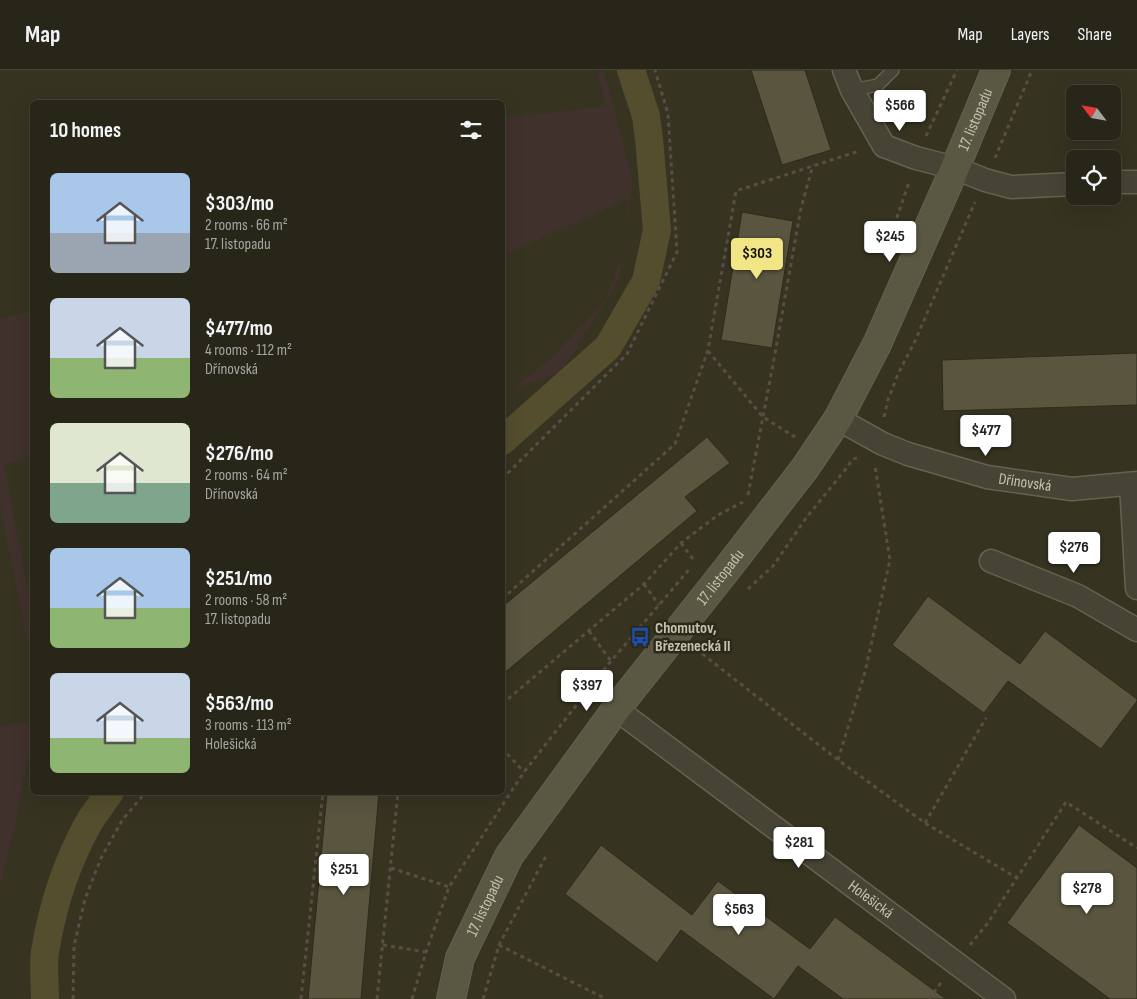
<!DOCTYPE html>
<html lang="en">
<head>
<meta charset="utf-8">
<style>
	:root { --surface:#282619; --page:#343226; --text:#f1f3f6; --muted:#a5a5a2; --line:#444338; --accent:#f2e585 }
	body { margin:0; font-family:"Sofia Sans Condensed",sans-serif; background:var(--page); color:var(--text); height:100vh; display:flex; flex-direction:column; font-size:19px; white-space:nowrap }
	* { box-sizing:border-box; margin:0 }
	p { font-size:16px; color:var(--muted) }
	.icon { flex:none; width:28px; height:28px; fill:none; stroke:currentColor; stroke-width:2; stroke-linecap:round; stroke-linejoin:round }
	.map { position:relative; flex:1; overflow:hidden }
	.side { position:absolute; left:30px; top:30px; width:475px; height:695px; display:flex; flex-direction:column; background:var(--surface); border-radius:8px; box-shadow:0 5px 20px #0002,0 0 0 1px var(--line) }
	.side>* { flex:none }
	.needle { width:32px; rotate:301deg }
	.tools { position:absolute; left:1066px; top:15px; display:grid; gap:10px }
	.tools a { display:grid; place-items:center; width:55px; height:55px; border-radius:8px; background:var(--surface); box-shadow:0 5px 20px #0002,0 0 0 1px var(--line); font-size:25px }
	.price { position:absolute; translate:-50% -42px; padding:0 11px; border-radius:5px; background:#fff; color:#222; font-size:16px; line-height:32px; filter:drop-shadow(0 1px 2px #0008) }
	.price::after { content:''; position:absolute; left:50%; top:30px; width:15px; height:11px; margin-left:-8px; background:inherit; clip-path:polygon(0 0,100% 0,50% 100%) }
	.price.active { background:var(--accent); color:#111 }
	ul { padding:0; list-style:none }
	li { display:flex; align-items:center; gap:15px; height:125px; padding:0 20px }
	li span { display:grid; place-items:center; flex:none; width:140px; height:100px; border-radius:8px; color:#555 }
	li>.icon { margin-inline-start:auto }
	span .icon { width:60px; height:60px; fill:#fffc; stroke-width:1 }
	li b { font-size:21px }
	h2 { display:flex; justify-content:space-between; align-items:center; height:60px; padding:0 20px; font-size:21px }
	header { display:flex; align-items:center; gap:30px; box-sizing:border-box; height:70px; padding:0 25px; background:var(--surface); border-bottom:1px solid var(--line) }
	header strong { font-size:24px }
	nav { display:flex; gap:28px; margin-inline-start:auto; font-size:18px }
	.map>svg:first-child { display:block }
</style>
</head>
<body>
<header>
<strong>Map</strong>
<nav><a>Map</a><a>Layers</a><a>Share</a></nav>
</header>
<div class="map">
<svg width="1137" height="929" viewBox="0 0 1137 929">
	<rect width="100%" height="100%" fill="#363321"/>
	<g fill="#41312c">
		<polygon points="597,0 604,0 633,111 627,153 627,129 503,186 503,48 606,36"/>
		<polygon points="622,185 619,210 562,301 512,320 553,286 605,230"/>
		<polygon points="32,242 32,386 4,395 32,542 32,572 27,571 0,435 0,248"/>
		<polygon points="28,652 32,668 16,749 0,818 0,656"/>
	</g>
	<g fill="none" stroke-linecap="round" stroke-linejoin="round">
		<g stroke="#544e2e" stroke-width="28">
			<polyline points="502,371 608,277 646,211 657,160 649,69 646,46 631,0"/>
			<path d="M45 929C45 914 43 897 45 882 52 838 66 794 88 754 94 743 103 733 110 722"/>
		</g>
	</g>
	<g fill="#59553f" stroke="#2e2b1c">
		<polygon points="751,0 805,0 831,80 782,95"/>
		<polygon points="742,142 793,151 772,278 721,270"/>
		<polygon points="1137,283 1137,335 943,341 942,290"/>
		<polygon points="707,367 730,393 685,427 697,441 502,605 502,537"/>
		<polygon points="928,526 1020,594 1045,561 1137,629 1137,631 1101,679 1008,611 984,643 892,575"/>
		<polygon points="327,722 379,722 361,929 308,929"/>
		<polygon points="1079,755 1137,798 1137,929 1110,929 1007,853"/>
		<polygon points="601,775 692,845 718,811 810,879 835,847 946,929 843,929 798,896 774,929 681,860 657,893 565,824"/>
	</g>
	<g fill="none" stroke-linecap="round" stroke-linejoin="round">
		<defs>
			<polyline id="lane" points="852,20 878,15 893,0"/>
			<g id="street">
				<polyline points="844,0 852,20 884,76 916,88 955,98 985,110 1011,117 1075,114"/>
				<polyline points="1112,112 1137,112"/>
				<path id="s1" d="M838 349 883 374 908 384 987 407 1072 419 1137 413"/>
				<polyline points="1131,414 1137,518"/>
				<polyline points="991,491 1078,526 1137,560"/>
				<path id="s2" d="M616 639 1004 929"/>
			</g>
			<g id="secondary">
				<path id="s3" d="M451 929 460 888 509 786 616 639 727 499 805 398 838 349 877 274 955 98 996 0"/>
			</g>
		</defs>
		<use href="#lane" stroke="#656252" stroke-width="14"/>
		<use href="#street" stroke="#656252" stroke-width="25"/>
		<use href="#secondary" stroke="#656252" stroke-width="30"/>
		<g stroke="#594d45" stroke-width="3" stroke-dasharray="4 4" stroke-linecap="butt">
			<polyline points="926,66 957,0"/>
			<polyline points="995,88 1032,0"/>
			<polyline points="884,186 909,112"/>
			<polyline points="708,281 763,347 795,367"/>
			<polyline points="884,347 888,330 898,304 916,269 975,132"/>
			<polyline points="502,409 627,284 677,182 668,44 655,0"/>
			<polyline points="748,425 774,289 801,138 813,95"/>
			<polyline points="681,473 695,492"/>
			<polyline points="644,514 659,535"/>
			<polyline points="748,519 773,496 806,448 845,400 853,389 857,388"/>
			<polyline points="502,529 675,374 708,280 736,121 859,81"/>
			<polyline points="589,561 611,591"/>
			<polyline points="696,579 838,690 925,753 1017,808"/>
			<polyline points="502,634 644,514 681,473 718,445 743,432"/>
			<polyline points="502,678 524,702"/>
			<polyline points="838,690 865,602 890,490 875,396"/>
			<polyline points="925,753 986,648"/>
			<polyline points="391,798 449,817"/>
			<polyline points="383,875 426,882"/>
			<polyline points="499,875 606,929"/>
			<polyline points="970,875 987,854 1066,732 1137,778"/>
			<polyline points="73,929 74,876 85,829 101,788 123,749 146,722"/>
			<polyline points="301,929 323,722"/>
			<polyline points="377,929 398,722"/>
			<polyline points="412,929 426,882 449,817 524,702 611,591 659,535 691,497"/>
			<polyline points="483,929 499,875 547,784"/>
			<polyline points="929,929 942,911"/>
		</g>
		<use href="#lane" stroke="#474435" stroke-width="11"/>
		<use href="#street" stroke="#474435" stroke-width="22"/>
		<use href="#secondary" stroke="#5a5743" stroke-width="28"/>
	</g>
	<defs>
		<symbol id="bus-bare" viewBox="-9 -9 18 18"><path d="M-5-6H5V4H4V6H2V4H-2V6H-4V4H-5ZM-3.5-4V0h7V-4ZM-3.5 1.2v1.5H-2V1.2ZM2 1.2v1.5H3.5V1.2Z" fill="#1a4fb4" stroke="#2c291a" stroke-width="2.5" paint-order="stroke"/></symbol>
	</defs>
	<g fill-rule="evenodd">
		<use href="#bus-bare" x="626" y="553" width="28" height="28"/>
	</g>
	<g text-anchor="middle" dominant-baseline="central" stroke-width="5" stroke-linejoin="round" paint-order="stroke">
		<g font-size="16" fill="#c4c1af" stroke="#2c291a">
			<text stroke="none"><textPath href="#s3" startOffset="1032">17. listopadu</textPath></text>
			<text stroke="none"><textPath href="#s1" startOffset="199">Dřínovská</textPath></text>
			<text stroke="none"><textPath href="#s3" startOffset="505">17. listopadu</textPath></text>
			<text stroke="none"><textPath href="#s2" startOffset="318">Holešická</textPath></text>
			<text stroke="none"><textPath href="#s3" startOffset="100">17. listopadu</textPath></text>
		</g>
		<g font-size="16" font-weight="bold" fill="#c4c1af" stroke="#2c291a" text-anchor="start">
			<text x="655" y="558">Chomutov,<tspan x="655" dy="18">Březenecká II</tspan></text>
		</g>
	</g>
</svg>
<div class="tools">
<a><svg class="needle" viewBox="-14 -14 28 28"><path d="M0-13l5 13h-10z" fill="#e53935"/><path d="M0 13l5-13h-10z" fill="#a5a5a2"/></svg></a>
<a><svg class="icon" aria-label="locate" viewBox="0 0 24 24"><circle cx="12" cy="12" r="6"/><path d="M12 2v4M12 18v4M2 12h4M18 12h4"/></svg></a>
</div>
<b class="price" style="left:900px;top:62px">$566</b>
<b class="price" style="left:890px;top:193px">$245</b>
<b class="price active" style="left:757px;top:210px">$303</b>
<b class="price" style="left:986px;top:387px">$477</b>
<b class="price" style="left:1074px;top:504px">$276</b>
<b class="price" style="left:587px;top:642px">$397</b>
<b class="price" style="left:799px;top:799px">$281</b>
<b class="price" style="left:344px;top:826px">$251</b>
<b class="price" style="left:1087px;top:845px">$278</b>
<b class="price" style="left:739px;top:866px">$563</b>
<section class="side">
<h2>10 homes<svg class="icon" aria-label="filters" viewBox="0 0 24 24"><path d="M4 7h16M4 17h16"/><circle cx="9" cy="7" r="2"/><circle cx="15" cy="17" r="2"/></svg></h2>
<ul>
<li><span style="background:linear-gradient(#a9c7e8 60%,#9aa5b1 0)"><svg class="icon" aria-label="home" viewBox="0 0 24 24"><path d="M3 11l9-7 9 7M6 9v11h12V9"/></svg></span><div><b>$303/mo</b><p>2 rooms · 66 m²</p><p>17. listopadu</p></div></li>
<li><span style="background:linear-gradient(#c9d6e8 60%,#8fb573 0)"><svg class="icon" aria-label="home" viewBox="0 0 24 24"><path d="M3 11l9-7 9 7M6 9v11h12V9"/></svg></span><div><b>$477/mo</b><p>4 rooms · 112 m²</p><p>Dřínovská</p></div></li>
<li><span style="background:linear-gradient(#dfe7d0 60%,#7fa58c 0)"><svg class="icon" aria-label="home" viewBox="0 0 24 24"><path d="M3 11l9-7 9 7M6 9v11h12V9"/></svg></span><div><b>$276/mo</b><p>2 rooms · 64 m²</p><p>Dřínovská</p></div></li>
<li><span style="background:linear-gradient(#a9c7e8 60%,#8fb573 0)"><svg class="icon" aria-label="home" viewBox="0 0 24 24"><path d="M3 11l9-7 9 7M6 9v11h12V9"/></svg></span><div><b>$251/mo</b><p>2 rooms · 58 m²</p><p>17. listopadu</p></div></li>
<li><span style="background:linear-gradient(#c9d6e8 65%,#8fb573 0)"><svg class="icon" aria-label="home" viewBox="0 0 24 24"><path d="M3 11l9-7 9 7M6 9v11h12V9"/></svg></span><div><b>$563/mo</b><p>3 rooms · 113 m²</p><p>Holešická</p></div></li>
</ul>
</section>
</div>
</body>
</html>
